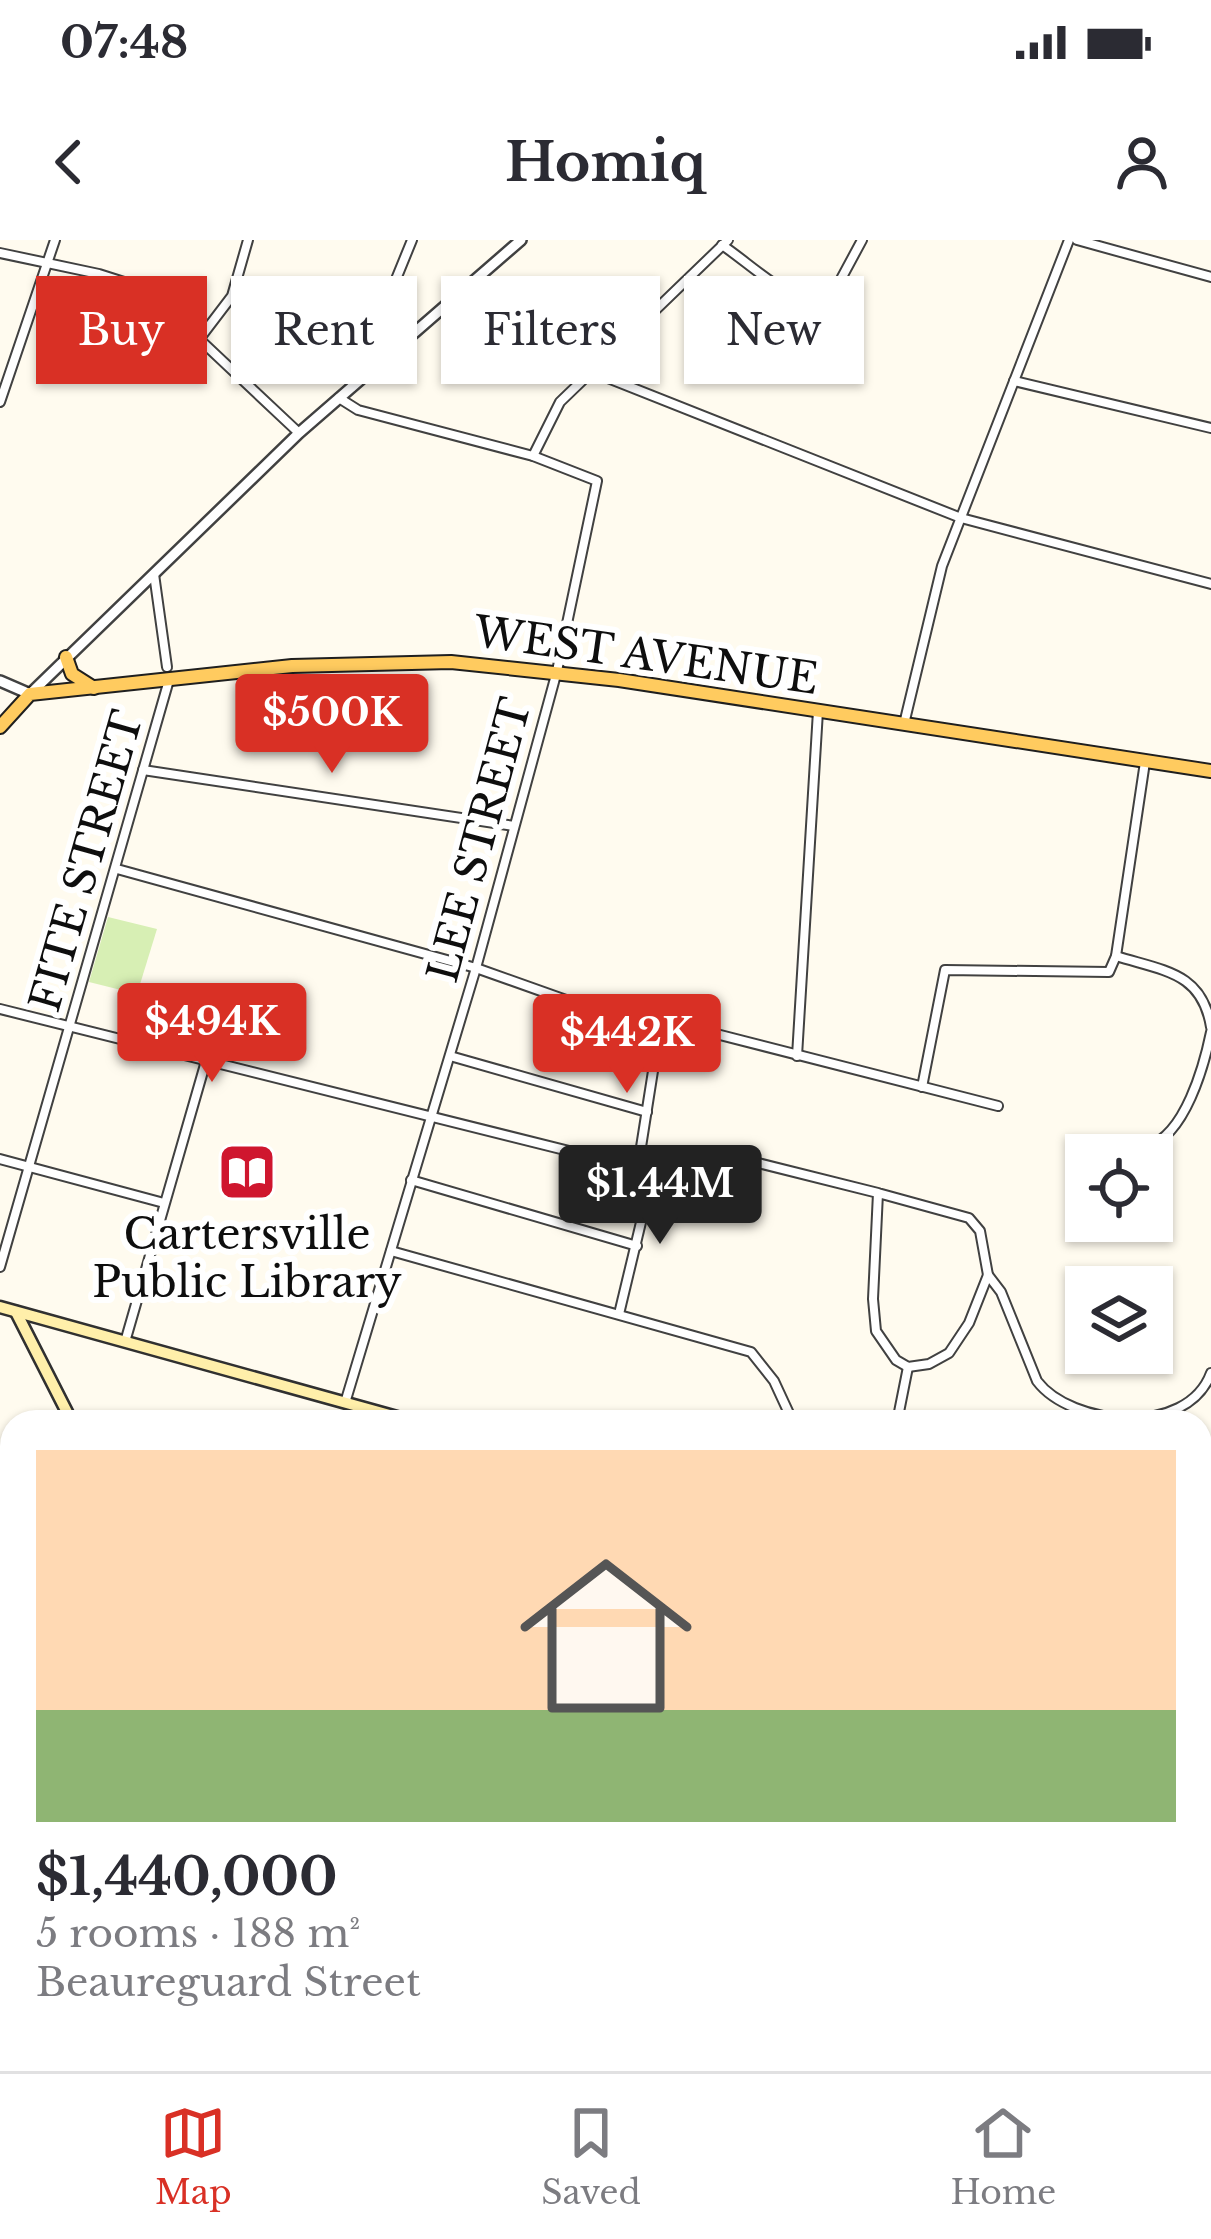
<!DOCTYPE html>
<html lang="en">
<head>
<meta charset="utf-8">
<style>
	:root { --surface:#fff; --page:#f7f7f7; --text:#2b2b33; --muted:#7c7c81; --line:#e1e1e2; --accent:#d93025 }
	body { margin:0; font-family:"Libre Baskerville",serif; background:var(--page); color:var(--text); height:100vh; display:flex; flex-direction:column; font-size:45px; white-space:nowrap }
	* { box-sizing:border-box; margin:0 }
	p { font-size:39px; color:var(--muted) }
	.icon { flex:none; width:66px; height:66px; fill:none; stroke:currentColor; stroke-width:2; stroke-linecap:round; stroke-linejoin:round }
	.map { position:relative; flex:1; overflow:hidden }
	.panel { position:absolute; left:0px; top:1170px; width:1212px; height:663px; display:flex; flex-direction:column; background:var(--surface); border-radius:36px 36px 0 0; box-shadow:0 3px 9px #0004 }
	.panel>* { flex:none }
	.banner { position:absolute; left:36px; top:36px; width:1140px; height:108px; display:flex; gap:24px }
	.buttons { position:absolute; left:1065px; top:894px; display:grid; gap:24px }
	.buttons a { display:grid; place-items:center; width:108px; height:108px; border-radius:0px; background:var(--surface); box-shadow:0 3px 9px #0004; font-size:60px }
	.price { position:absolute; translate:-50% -102px; padding:0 27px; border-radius:12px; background:var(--accent); color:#fff; font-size:39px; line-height:78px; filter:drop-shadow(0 3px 6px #0008) }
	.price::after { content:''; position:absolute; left:50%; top:72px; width:36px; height:27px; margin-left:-18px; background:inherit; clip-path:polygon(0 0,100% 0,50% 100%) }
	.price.active { background:#222; color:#fff }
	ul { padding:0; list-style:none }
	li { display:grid; align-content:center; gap:24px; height:636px; padding:0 36px }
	li span { display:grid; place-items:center; height:372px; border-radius:0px; color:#555 }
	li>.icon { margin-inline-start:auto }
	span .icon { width:216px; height:216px; fill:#fffc; stroke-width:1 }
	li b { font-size:51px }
	.chip { padding:0 42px; border-radius:0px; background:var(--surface); box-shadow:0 3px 9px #0004; font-size:42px; line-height:108px }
	.chip.active { background:var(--accent); color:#fff }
	.status { display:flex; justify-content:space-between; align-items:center; height:84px; padding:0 60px; background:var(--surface); direction:ltr }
	.status svg { height:33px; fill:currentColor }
	header { display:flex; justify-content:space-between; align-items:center; height:156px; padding:0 36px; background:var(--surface); font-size:54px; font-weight:700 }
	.dock { display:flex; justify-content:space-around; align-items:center; height:168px; border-top:3px solid var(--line); background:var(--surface); font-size:33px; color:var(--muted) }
	.dock a { display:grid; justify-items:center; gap:6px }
	.dock .active { color:var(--accent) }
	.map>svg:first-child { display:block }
</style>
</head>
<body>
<div class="status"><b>07:48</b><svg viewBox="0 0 49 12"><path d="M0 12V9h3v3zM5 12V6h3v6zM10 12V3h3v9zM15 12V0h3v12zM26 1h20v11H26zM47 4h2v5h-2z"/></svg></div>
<header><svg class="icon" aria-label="back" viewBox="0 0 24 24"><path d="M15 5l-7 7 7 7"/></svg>Homiq<svg class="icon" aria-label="person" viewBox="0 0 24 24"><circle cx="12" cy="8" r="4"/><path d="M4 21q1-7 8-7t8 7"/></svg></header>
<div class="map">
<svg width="1211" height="1831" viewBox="0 0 1211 1831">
	<rect width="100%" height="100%" fill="#fffbef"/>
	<polygon fill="#d7efb4" points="108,677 157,689 137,754 89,742"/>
	<polygon fill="#bce191" points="1200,1409 1211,1412 1211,1831 581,1831 579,1821 1200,1821"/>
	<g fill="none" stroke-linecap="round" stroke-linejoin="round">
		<polyline stroke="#2ca5dd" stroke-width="3" points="351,1821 352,1831"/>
		<defs>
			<g id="minor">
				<polyline points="1077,0 1211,37"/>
				<path d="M722 5C752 25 790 64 827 65L862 0"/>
				<polyline points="0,13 99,34 146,49 299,193"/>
				<polyline points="200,98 232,56 248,0"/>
				<polyline points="590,131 961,278 1211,344"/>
				<polyline points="1014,141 1211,188"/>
				<polyline points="352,147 412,0"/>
				<polyline points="339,158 358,170 533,216 597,241 557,431 476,728 345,1163"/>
				<polyline points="0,162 55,0"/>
				<polyline points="533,216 560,162 728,0"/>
				<polyline points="154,334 167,427"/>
				<polyline points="904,484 942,326 1069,0"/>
				<polyline points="143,530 514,586"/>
				<polyline points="117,629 476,728 659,793 681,785 998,866"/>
				<path d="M1116 716C1164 731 1202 732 1211 787"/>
				<polyline points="0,769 609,921 654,928 758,923 878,953 969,978 980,991 988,1035 969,1083 949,1113 929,1124 908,1127 896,1120 876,1091 873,1059 878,953"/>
				<polyline points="450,816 647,872"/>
				<polyline points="797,816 818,471"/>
				<polyline points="922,847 945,730 1109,732 1116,716 1145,522"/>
				<path d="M1148 906C1185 895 1204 826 1211 792"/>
				<polyline points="0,919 164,963"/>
				<polyline points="638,926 659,793"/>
				<polyline points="411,940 637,1006"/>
				<polyline points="391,1011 751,1112 774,1141 793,1182"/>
				<polyline points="0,1027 169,440"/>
				<path d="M988 1035 1001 1052 1037 1141C1071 1186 1187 1198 1211 1133"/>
				<polyline points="619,1074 654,928"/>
				<polyline points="125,1102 206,821"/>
				<polyline points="897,1182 908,1127"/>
				<polyline points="0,1314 12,1308"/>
				<polyline points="0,1597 12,1636"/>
				<polyline points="0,1709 12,1707"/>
			</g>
			<polyline id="tertiary" points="0,441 30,454 299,193 521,0"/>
			<g id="secondary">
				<polyline points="0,1067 415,1182"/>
				<polyline points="16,1072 72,1182"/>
				<polyline points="1200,1397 1211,1400"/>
				<polyline points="283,1821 284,1831"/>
			</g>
			<g id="primary">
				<polyline points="66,417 72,434 94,448"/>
				<polyline points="0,487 30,454 292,426 451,422 619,440 1211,531"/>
			</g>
		</defs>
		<use href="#minor" stroke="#414141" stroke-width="12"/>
		<use href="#tertiary" stroke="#414141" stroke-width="14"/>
		<use href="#secondary" stroke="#303030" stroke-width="15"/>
		<use href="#primary" stroke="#1f1f1f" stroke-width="16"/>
		<use href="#minor" stroke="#fff" stroke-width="8"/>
		<use href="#tertiary" stroke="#fff" stroke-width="9"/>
		<use href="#secondary" stroke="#ffefaa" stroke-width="10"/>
		<use href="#primary" stroke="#ffcb5f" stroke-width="12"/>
		<defs>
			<g id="rail">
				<polyline points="1200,1531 1211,1520"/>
				<polyline points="900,1831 910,1821"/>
			</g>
		</defs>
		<use href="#rail" stroke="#cf162e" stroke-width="8"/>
		<use href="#rail" stroke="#fff" stroke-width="3" stroke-dasharray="9" stroke-linecap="butt"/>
	</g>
	<defs>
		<symbol id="library-square" viewBox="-11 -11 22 22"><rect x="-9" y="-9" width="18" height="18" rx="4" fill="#cf162e" stroke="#fff"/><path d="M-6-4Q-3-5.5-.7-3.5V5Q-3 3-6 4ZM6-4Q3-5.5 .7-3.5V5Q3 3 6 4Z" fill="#fff"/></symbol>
	</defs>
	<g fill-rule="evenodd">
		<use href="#library-square" x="214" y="899" width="66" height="66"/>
	</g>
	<g text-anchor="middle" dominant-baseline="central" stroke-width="12" stroke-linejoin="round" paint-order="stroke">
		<g font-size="42" fill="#0e0e0e" stroke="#fff">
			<text transform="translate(646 415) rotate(8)">WEST AVENUE</text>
			<text transform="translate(479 600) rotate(-75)">LEE STREET</text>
			<text transform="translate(86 621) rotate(-74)">FITE STREET</text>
		</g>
		<g font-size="42" fill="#0e0e0e" stroke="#fff">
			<text x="247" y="994">Cartersville<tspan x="247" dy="48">Public Library</tspan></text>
		</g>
	</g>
</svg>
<div class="buttons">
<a><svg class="icon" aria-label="locate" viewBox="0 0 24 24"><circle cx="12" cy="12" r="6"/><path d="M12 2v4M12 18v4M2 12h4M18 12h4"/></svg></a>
<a><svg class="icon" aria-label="layers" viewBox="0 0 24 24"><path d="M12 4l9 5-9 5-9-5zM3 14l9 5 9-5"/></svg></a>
</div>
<b class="price" style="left:332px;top:536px">$500K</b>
<b class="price" style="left:212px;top:845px">$494K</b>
<b class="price" style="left:627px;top:856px">$442K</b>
<b class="price active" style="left:660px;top:1007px">$1.44M</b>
<div class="banner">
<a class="chip active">Buy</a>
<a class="chip">Rent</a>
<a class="chip">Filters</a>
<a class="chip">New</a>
</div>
<section class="panel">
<ul>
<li><span style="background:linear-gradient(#ffd9b3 70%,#8fb573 0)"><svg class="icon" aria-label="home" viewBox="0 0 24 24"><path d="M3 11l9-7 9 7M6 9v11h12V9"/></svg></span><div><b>$1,440,000</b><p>5 rooms · 188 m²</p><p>Beaureguard Street</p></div></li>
</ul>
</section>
</div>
<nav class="dock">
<a class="active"><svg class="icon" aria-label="map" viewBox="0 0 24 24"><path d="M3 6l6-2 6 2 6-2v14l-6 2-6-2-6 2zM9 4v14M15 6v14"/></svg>Map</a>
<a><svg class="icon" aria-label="saved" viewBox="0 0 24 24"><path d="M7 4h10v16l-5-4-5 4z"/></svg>Saved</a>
<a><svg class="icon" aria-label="home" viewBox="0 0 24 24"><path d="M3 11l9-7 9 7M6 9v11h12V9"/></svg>Home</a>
</nav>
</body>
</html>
